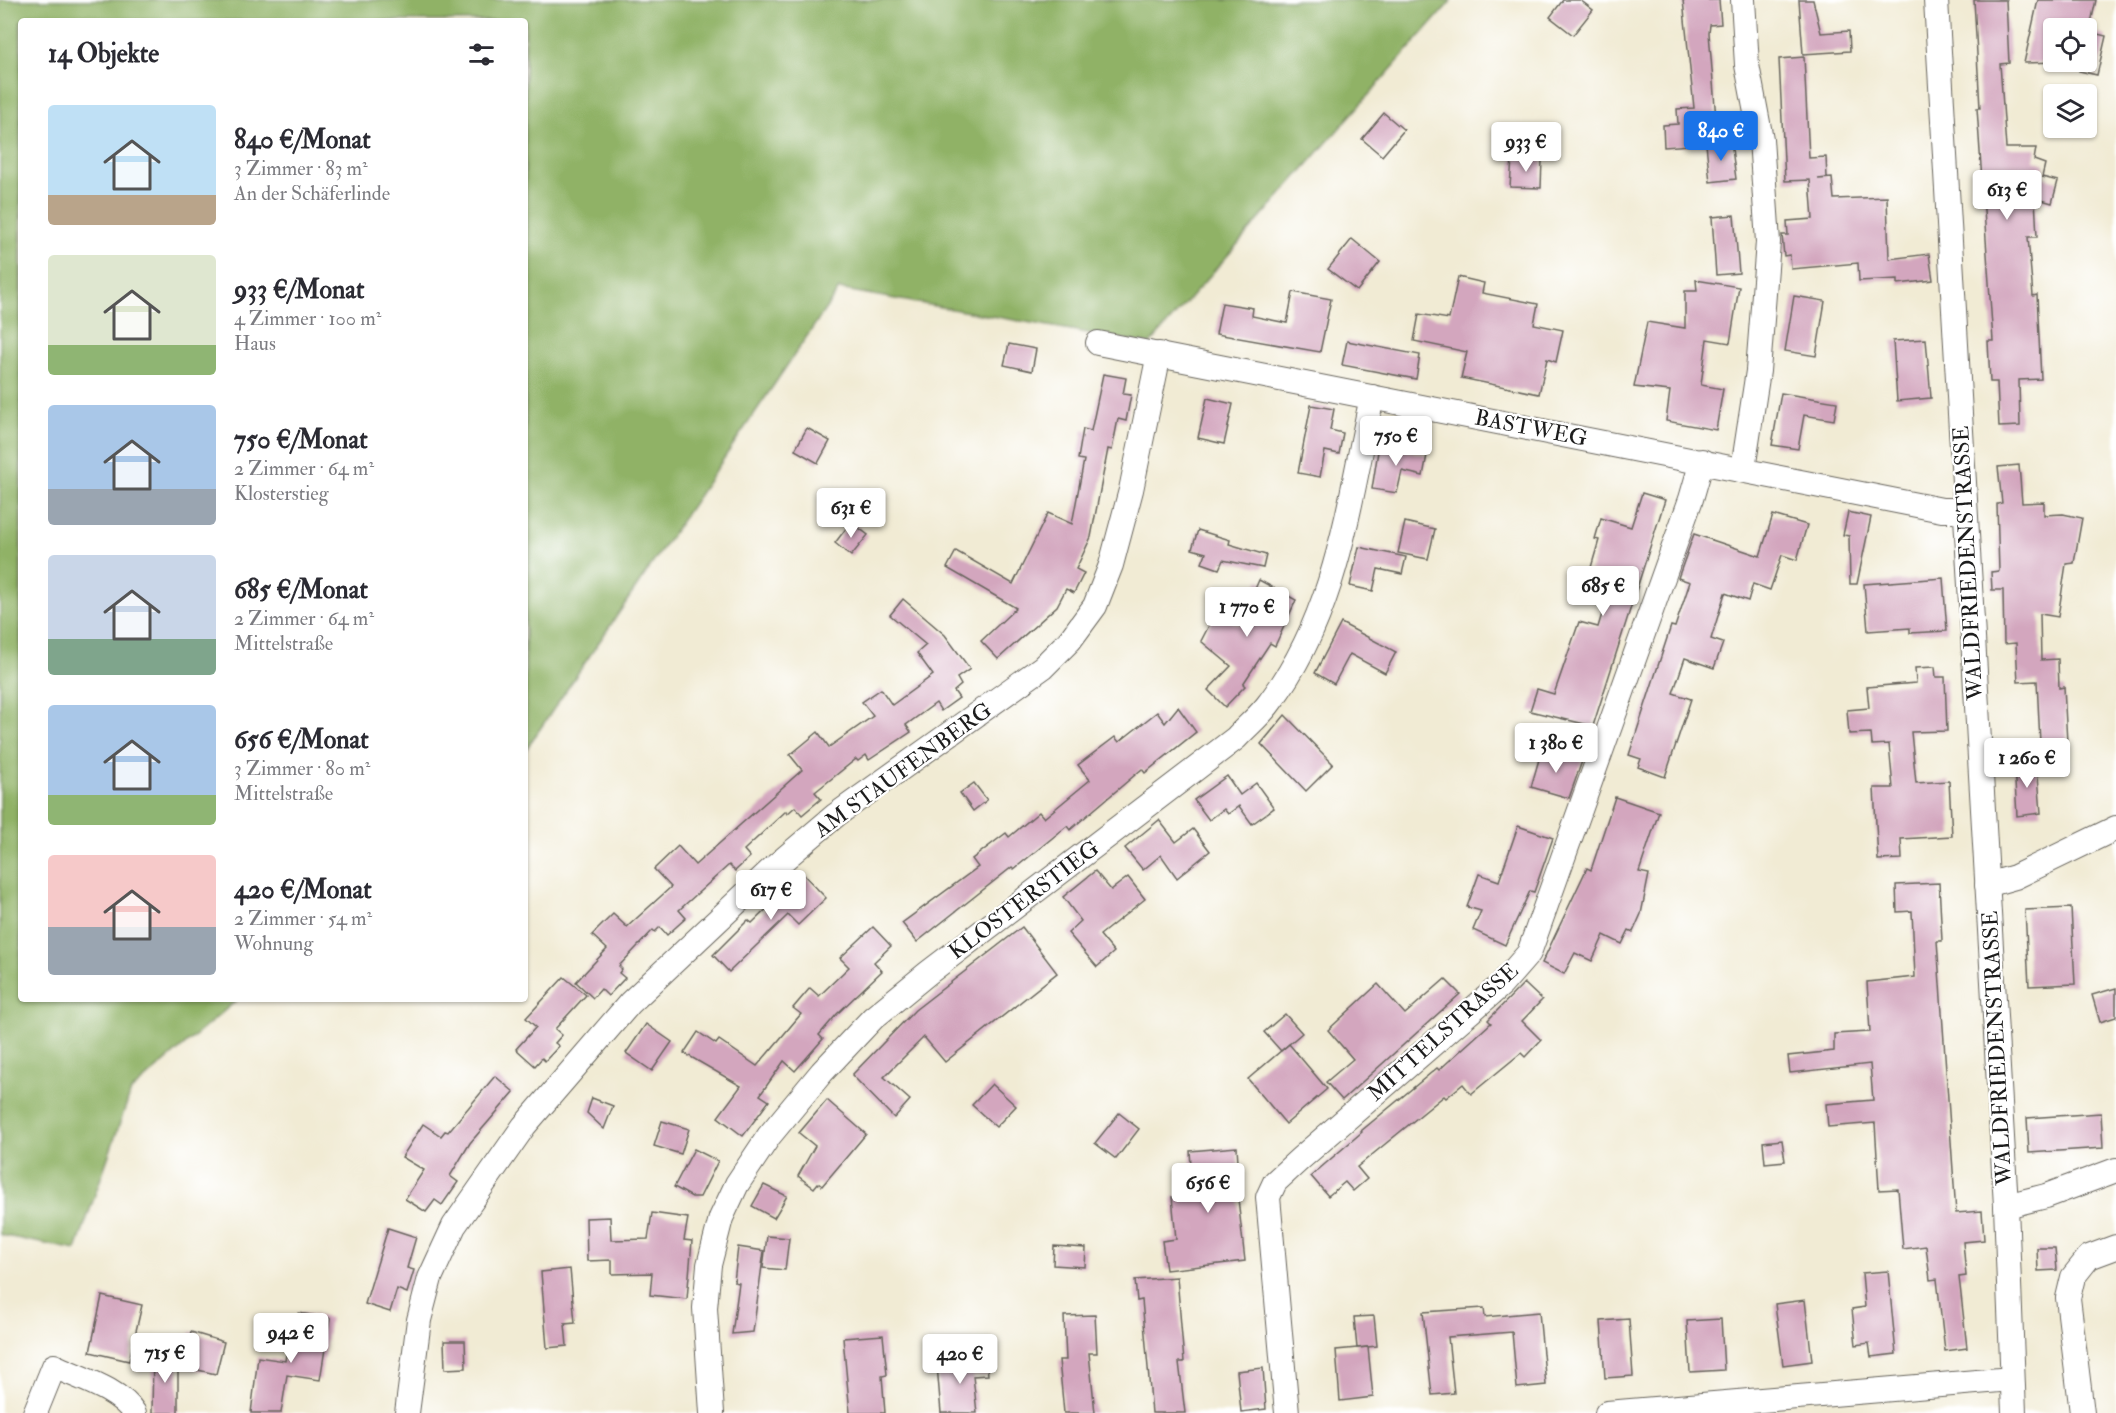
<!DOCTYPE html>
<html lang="de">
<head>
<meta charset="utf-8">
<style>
	:root { --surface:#fff; --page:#f2f2f3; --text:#2b2b33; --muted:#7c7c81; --accent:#1a73e8 }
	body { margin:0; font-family:"IM FELL Double Pica",serif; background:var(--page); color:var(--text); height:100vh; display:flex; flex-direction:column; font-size:22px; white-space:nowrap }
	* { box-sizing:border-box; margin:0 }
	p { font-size:20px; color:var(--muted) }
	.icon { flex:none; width:33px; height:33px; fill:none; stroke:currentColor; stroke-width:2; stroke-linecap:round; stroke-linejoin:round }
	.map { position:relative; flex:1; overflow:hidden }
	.sheet { position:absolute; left:18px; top:18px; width:510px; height:984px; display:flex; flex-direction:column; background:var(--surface); border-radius:6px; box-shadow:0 2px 4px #0004 }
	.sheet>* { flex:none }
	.fabs { position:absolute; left:2043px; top:18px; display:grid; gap:12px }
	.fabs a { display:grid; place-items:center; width:54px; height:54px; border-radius:6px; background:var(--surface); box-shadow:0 2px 4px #0004; font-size:30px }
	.price { position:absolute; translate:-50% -51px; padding:0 14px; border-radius:6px; background:#fff; color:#222; font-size:20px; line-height:39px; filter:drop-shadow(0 2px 3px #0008) }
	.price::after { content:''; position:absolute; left:50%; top:36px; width:18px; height:14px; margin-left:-9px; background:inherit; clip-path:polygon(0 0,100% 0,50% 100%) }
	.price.on { background:var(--accent); color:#fff }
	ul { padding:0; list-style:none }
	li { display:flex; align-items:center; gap:18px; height:150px; padding:0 30px }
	li span { display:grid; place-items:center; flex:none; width:168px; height:120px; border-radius:6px; color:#555 }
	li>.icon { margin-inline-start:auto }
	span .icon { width:72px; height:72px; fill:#fffc; stroke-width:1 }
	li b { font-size:26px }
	h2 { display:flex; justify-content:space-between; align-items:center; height:72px; padding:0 30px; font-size:26px }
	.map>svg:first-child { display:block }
</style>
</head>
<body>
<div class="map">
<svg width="2116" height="1413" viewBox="0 0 2116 1413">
	<rect width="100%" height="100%" fill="#fff"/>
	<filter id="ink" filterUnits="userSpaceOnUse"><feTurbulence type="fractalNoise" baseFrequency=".0167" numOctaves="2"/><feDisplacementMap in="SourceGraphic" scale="12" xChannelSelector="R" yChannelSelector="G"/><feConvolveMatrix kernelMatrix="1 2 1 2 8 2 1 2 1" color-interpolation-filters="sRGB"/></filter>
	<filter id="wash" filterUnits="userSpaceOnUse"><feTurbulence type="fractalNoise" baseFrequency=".008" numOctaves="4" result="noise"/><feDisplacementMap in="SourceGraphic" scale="24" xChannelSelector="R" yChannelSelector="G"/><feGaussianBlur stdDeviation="1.35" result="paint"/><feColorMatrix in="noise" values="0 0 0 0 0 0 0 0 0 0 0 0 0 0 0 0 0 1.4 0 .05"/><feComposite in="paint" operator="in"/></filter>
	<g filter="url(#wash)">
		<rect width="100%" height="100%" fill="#f1ebd4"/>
		<polygon fill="#90b266" stroke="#566741" stroke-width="1.5" points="0,0 1452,0 1150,344 839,289 525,751 525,21 21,21 21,999 238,999 131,1091 76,1250 0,1235"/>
		<g id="blocks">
			<g fill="#d3a6be">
				<polygon points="1563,0 1580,0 1593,10 1573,35 1550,17"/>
				<polygon points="1683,0 1719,0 1721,24 1710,25 1709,33 1718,143 1664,147 1663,125 1678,124 1677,109 1694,108"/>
				<polygon points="1799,0 1813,0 1821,33 1849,31 1850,51 1803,54"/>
				<polygon points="1974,0 2006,0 2009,63 2000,64 2006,148 2036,148 2034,160 2045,164 2042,177 2058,181 2052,203 2035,198 2037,237 2028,237 2033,296 2037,295 2041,379 2019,380 2020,426 1999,427 1997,382 1990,382 1988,341 1993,341 1977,108 1980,108"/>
				<polygon points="2038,0 2096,0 2089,32 2106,36 2097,75 2079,71 2081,62 2086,62 2086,28 2054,28 2054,62 2057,62 2024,63"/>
				<polygon points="1804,57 1809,158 1826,157 1827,178 1818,179 1832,178 1834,199 1887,197 1889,259 1929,254 1933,280 1898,284 1898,279 1859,281 1858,263 1791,269 1790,255 1784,256 1782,235 1788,235 1787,221 1813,219 1810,180 1785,181 1779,59"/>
				<polygon points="1384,113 1404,130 1382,156 1362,139"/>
				<polygon points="1731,141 1736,179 1710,182 1706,144"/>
				<polygon points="1512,158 1542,159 1541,188 1510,187"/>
				<polygon points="1734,215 1739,273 1716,275 1712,217"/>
				<polygon points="1352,239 1380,262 1357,291 1328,269"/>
				<polygon points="1458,277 1484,283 1482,293 1538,304 1534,324 1563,330 1556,362 1547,359 1539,394 1461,378 1467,352 1414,341 1419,314 1449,319"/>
				<polygon points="1696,280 1739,287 1730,343 1707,339 1701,385 1723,389 1716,430 1666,421 1670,391 1634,387 1647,322 1685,328 1685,291 1697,291"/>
				<polygon points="1293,292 1331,299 1320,352 1216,334 1222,303 1253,308 1252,316 1287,323"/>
				<polygon points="1794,296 1825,301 1816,356 1785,351"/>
				<polygon points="1926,339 1931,398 1897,401 1893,341"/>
				<polygon points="1347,341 1420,355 1416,379 1342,365"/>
				<polygon points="1009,344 1036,349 1032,371 1004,365"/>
				<polygon points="1103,374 1126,378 1123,394 1131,395 1126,421 1118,419 1112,450 1108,449 1091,537 1076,569 1084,573 1074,593 1066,589 1057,606 998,659 981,641 1016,608 947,568 956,551 1013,584 1048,513 1072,524 1084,460 1078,459 1083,429 1091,431"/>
				<polygon points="1781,393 1837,402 1834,420 1804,415 1798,449 1772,445"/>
				<polygon points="1207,398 1233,404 1224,444 1198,438"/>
				<polygon points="1311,405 1334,409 1330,430 1343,433 1339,454 1325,451 1320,477 1298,473"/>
				<polygon points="807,428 830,441 818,463 795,450"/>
				<polygon points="1379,445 1427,455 1423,476 1402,471 1397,493 1372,489"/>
				<polygon points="2019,465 2022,503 2044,502 2044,515 2063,514 2082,518 2074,563 2066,564 2058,617 2040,614 2041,660 2058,659 2059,688 2064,687 2068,761 2041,763 2037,681 2018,682 2016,643 2004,644 2003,590 1992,590 1991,572 1999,571 1997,504 2002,503 1998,467"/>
				<polygon points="1642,493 1665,500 1593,726 1530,711 1537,689 1554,694 1579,622 1598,627 1613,578 1590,571 1599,540 1595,539 1601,518 1631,527"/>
				<polygon points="1848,512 1871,517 1857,584 1850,584 1849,536 1843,535"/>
				<polygon points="1773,515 1807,525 1797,560 1782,555 1770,590 1753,584 1748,601 1725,593 1711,639 1723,643 1714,668 1685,658 1673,693 1691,699 1665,777 1638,767 1641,759 1629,755 1671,626 1675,627 1690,582 1678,578 1694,534 1760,556"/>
				<polygon points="851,522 868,535 851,556 835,543"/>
				<polygon points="1405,522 1435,529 1428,559 1398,553"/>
				<polygon points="1198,530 1230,540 1229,544 1266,555 1263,568 1223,560 1219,569 1202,563 1206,553 1192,549"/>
				<polygon points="1359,547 1406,557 1402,574 1378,569 1373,591 1350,586"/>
				<polygon points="1943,578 1947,631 1910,633 1910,628 1868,631 1864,584"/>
				<polygon points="1259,580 1296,600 1275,646 1270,643 1243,684 1245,686 1225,707 1208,690 1231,666 1201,641 1215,614 1239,625"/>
				<polygon points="903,599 945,635 970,669 957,678 961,685 954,691 959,698 941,711 936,703 906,725 911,732 869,760 866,755 858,761 856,759 815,792 821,799 802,815 795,807 787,814 786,811 744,850 750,857 735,871 729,865 679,910 686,918 667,935 660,927 655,932 653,930 619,966 622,969 619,973 625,978 608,996 601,989 593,998 576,982 607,949 592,935 613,914 627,927 671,887 654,869 678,846 695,865 802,770 790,755 818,732 829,747 873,716 862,702 881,689 892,705 933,675 917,653 926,645 890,615"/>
				<polygon points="1341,623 1396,652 1385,673 1350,654 1334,684 1315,673"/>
				<polygon points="1935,667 1936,677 1945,677 1947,731 1911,732 1916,783 1949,781 1952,836 1901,839 1902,859 1878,860 1874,788 1893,788 1889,744 1872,745 1871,733 1849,734 1847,710 1869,708 1867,687 1916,683 1915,668"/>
				<polygon points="1178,707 1196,732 1145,773 1142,769 1070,830 1067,826 1014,869 1012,867 917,942 902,923 978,867 972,859 1006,833 1009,837 1039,812 1044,818 1090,780 1078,765 1115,737 1119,742 1157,712 1165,723"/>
				<polygon points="1285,715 1333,764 1306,791 1261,744"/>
				<polygon points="1542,749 1582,761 1569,798 1531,787"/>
				<polygon points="2037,763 2041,813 2017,816 2014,765"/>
				<polygon points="1227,776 1240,795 1256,783 1274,808 1252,824 1239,806 1228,814 1224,809 1209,820 1194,800"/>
				<polygon points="974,783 987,800 973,811 960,793"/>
				<polygon points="1615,797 1659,812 1639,872 1649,874 1641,914 1633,932 1629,930 1622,944 1604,935 1592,961 1575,953 1564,974 1542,963 1587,868 1591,870"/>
				<polygon points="1159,820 1176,842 1193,829 1210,851 1177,878 1161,855 1143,870 1125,848"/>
				<polygon points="1518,826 1553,838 1534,892 1530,891 1505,945 1473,930 1481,911 1467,907 1479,874 1499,881"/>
				<polygon points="1095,871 1111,890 1128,877 1145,899 1100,935 1114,952 1097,967 1068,933 1081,921 1063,897"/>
				<polygon points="803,874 826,898 798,925 788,915 729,972 713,955 748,920 752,923"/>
				<polygon points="1939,883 1942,941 1937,941 1956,1213 1982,1211 1984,1240 1963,1242 1966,1276 1959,1277 1967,1348 1945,1351 1937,1279 1930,1280 1926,1246 1903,1249 1898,1189 1879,1190 1875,1123 1828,1127 1826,1104 1873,1100 1870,1064 1790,1073 1788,1056 1834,1051 1834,1034 1870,1032 1867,982 1915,977 1912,911 1897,912 1896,885"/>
				<polygon points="2071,908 2075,984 2029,986 2025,910"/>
				<polygon points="873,927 891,946 874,962 882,971 837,1014 819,1035 823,1039 795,1071 784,1061 760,1095 769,1101 743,1136 718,1117 741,1086 684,1053 698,1032 716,1044 719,1040 757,1066 801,1014 793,1008 810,988 819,996 849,967 840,958"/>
				<polygon points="1022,927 1057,973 945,1062 924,1037 884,1077 910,1100 894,1118 852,1075 915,1010"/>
				<polygon points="564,977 586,995 555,1029 562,1035 555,1043 559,1046 545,1061 542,1058 535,1066 516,1049 536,1027 526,1018"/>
				<polygon points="1445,979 1460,994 1342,1100 1326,1082 1353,1059 1328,1030 1378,984 1405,1014"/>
				<polygon points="1524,983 1542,1000 1522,1021 1541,1040 1525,1057 1521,1053 1471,1094 1463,1084 1446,1098 1444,1096 1357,1167 1367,1179 1353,1191 1345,1182 1328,1196 1311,1176 1362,1132 1361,1131 1437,1068 1439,1070 1491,1023 1488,1020"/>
				<polygon points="2116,988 2116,1017 2100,1022 2092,995"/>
				<polygon points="1285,1014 1302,1033 1281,1051 1264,1032"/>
				<polygon points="646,1024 672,1042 652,1071 626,1053"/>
				<polygon points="1289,1044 1327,1089 1286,1124 1248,1079"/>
				<polygon points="495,1076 514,1092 470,1143 450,1176 458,1182 442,1205 435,1200 426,1212 405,1199 424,1170 402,1157 423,1124 441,1136 445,1131 448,1132"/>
				<polygon points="992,1084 1016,1106 996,1127 972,1105"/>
				<polygon points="592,1098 613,1106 604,1129 587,1113"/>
				<polygon points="827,1100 866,1134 822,1186 818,1183 814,1188 798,1176 815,1146 799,1133"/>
				<polygon points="1119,1113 1139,1129 1116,1159 1095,1143"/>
				<polygon points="2101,1113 2103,1148 2029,1153 2027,1118"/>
				<polygon points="662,1121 689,1129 681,1154 654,1146"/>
				<polygon points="1782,1140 1785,1161 1765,1163 1763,1142"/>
				<polygon points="1237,1147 1240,1190 1237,1190 1245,1261 1166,1270 1162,1241 1176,1239 1172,1197 1193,1195 1190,1151"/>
				<polygon points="694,1149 718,1161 700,1197 692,1197 674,1187"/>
				<polygon points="764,1185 787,1196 774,1218 752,1206"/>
				<polygon points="652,1213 688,1218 684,1240 692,1241 687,1299 650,1295 652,1273 612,1274 612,1260 587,1261 586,1218 610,1217 611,1240 648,1239"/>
				<polygon points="388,1228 416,1237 407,1268 414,1270 407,1293 397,1289 390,1312 365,1304"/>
				<polygon points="767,1236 789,1238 785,1270 763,1268"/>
				<polygon points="1054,1246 1086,1248 1085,1267 1053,1265"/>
				<polygon points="738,1247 764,1251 753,1332 732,1334 739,1283 734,1282"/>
				<polygon points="2037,1248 2055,1248 2057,1270 2038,1271"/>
				<polygon points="570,1269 575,1323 565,1324 567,1346 547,1348 541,1272"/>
				<polygon points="1888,1271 1896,1354 1871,1357 1869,1343 1856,1345 1852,1309 1865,1307 1862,1273"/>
				<polygon points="1177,1277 1184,1362 1179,1362 1185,1413 1152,1413 1142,1300 1137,1301 1135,1280"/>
				<polygon points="102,1296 142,1305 129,1361 90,1352"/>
				<polygon points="1805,1300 1812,1361 1783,1365 1775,1304"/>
				<polygon points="1484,1308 1485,1317 1539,1312 1546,1385 1517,1388 1512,1332 1448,1337 1454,1393 1432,1395 1423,1312"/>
				<polygon points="299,1313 330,1318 320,1380 287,1375 281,1413 251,1413 258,1357 285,1361 288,1340 295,1341"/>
				<polygon points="1095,1315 1097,1353 1089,1353 1095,1413 1064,1413 1059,1360 1066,1360 1064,1316"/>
				<polygon points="1374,1316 1377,1346 1357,1348 1354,1317"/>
				<polygon points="1629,1319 1633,1376 1605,1378 1601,1321"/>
				<polygon points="1721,1319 1724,1370 1690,1372 1687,1321"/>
				<polygon points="191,1332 224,1342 216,1374 184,1367"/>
				<polygon points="883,1335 887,1375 882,1376 885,1413 850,1413 843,1338"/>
				<polygon points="444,1341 465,1341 466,1368 445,1369"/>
				<polygon points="1368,1347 1373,1397 1340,1401 1336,1350"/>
				<polygon points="153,1355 178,1355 178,1413 152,1413"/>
				<polygon points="986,1356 988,1375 973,1376 977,1413 941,1413 937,1365"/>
				<polygon points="1263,1368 1266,1409 1241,1412 1237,1371"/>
			</g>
		</g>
	</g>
	<g filter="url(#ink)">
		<use href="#blocks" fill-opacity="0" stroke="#67645c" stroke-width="1.5"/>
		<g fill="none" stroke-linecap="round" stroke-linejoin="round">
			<defs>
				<g id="street">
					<polyline points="1936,0 2006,1206 2014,1413"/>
					<polyline points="1098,343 1942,510 1964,510"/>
					<polyline points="1743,469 1758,371 1768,242 1761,139 1747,65 1743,0"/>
					<polyline points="1987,885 2015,877 2116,828"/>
					<polyline points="2006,1206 2046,1196 2116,1170"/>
					<path d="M35 1413 54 1366C79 1378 119 1389 134 1413"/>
					<polyline points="407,1413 419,1320 430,1278 454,1226 524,1126 630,1003 770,871 836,815 1043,667 1070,640 1095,606 1111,565 1131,490 1159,354"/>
					<path d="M712 1413 705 1308 709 1265 721 1218 737 1184 769 1136 822 1072 873 1018 928 973 1236 738C1247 726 1261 715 1270 702 1337 614 1349 502 1372 397"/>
					<polyline points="1287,1413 1268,1197 1275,1182 1300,1159 1501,985 1529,953 1691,499 1702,461"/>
					<polyline points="1607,1413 2012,1379"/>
					<polyline points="2082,1413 2068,1298 2073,1277 2089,1257 2116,1247"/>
				</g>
			</defs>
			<use href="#street" stroke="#67645c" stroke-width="26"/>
			<use href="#street" stroke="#fff" stroke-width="24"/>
		</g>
	</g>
	<g text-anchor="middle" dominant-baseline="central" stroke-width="4.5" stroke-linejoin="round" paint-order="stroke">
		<g font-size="22" fill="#1c1c1c" stroke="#fff">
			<text transform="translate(1531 428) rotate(11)">BASTWEG</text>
			<text transform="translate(1968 563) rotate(-93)">WALDFRIEDENSTRASSE</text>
			<text transform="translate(903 770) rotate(-36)">AM STAUFENBERG</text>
			<text transform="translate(1024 900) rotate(-37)">KLOSTERSTIEG</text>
			<text transform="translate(1443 1032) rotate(-42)">MITTELSTRASSE</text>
			<text transform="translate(1997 1048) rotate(-93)">WALDFRIEDENSTRASSE</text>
		</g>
	</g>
</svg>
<div class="fabs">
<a><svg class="icon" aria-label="locate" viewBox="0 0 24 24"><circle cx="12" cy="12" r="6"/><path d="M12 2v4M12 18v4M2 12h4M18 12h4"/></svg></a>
<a><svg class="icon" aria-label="layers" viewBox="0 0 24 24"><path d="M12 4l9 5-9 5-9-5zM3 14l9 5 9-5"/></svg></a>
</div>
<b class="price on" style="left:1721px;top:162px">840 €</b>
<b class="price" style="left:1526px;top:173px">933 €</b>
<b class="price" style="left:2007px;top:221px">613 €</b>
<b class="price" style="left:1396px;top:467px">750 €</b>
<b class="price" style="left:851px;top:539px">631 €</b>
<b class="price" style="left:1603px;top:617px">685 €</b>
<b class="price" style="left:1247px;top:638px">1 770 €</b>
<b class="price" style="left:1556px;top:774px">1 380 €</b>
<b class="price" style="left:2027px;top:789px">1 260 €</b>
<b class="price" style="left:771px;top:921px">617 €</b>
<b class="price" style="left:1208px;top:1214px">656 €</b>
<b class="price" style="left:291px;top:1364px">942 €</b>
<b class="price" style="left:165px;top:1384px">715 €</b>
<b class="price" style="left:960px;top:1385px">420 €</b>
<section class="sheet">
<h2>14 Objekte<svg class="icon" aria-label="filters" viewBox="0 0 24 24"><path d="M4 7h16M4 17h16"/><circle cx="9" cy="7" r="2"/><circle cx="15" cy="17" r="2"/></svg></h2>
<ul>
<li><span style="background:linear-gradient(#bfe0f5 75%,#b9a48a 0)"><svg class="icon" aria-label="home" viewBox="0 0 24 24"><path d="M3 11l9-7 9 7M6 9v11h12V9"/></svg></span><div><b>840 €/Monat</b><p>3 Zimmer · 83 m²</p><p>An der Schäferlinde</p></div></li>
<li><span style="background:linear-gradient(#dfe7d0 75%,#8fb573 0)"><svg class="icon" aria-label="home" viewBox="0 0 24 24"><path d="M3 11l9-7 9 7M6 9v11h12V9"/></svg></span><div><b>933 €/Monat</b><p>4 Zimmer · 100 m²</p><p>Haus</p></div></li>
<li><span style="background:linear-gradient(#a9c7e8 70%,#9aa5b1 0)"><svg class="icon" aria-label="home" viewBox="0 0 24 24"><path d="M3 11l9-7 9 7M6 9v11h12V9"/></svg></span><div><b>750 €/Monat</b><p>2 Zimmer · 64 m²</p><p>Klosterstieg</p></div></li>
<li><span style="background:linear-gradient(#c9d6e8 70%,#7fa58c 0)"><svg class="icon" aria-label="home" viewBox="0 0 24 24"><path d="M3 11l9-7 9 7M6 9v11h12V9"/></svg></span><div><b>685 €/Monat</b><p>2 Zimmer · 64 m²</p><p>Mittelstraße</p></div></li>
<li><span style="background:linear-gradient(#a9c7e8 75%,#8fb573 0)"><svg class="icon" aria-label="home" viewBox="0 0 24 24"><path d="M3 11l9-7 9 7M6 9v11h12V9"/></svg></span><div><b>656 €/Monat</b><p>3 Zimmer · 80 m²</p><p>Mittelstraße</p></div></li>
<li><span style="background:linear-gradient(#f6c9c9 60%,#9aa5b1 0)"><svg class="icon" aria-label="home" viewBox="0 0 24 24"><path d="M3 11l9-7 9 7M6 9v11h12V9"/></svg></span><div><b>420 €/Monat</b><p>2 Zimmer · 54 m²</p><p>Wohnung</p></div></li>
</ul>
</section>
</div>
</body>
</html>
